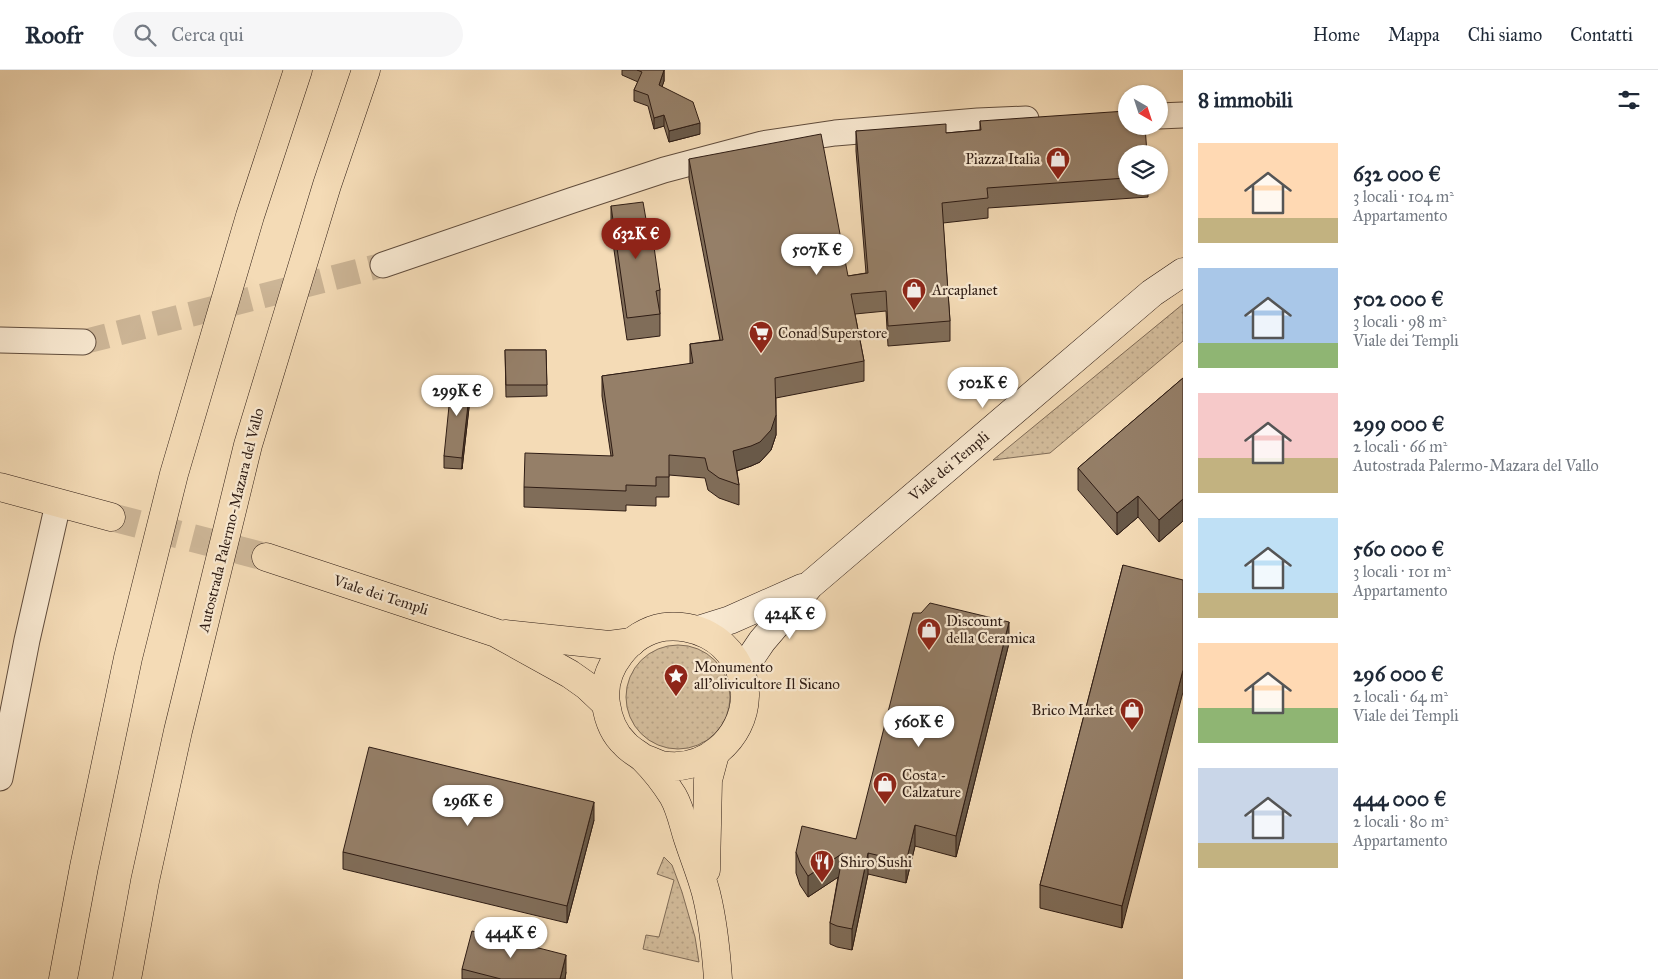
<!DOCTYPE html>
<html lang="it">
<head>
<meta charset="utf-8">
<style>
	:root { --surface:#fff; --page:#f6f6f7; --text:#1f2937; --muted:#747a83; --line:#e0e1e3; --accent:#8f2418 }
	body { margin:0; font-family:"IM FELL Great Primer",serif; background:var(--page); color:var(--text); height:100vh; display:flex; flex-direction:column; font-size:19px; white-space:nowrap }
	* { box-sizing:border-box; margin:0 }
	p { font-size:16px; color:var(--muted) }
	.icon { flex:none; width:28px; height:28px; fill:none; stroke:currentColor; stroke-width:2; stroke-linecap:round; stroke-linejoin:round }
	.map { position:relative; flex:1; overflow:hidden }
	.drawer { display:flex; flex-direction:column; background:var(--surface); width:475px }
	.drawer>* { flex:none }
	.needle { width:32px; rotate:141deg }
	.fabs { position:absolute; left:1118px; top:15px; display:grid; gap:10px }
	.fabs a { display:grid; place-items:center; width:50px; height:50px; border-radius:50%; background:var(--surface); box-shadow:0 1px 4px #0004; font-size:25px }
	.price { position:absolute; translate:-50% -42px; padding:0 11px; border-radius:18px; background:#fff; color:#222; font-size:16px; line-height:32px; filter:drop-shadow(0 1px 2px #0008) }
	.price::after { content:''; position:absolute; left:50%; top:30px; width:15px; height:11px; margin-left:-8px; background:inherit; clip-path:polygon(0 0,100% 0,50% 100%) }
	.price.active { background:var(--accent); color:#fff }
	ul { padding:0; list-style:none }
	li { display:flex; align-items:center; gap:15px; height:125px; padding:0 15px }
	li span { display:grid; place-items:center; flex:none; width:140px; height:100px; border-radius:0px; color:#555 }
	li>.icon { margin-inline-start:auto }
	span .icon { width:60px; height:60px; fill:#fffc; stroke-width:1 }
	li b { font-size:21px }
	h2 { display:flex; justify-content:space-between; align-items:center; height:60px; padding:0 15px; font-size:21px }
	header { display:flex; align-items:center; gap:30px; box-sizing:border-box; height:70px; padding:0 25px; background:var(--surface); border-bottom:1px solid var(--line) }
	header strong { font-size:24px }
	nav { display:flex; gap:28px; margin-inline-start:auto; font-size:18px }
	.search { width:350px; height:45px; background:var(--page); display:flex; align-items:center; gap:12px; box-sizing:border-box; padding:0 18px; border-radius:28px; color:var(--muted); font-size:19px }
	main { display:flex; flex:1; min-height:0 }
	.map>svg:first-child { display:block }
</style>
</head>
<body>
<header>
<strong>Roofr</strong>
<div class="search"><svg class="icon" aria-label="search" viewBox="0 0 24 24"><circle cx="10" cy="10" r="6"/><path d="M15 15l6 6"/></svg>Cerca qui</div>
<nav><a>Home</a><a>Mappa</a><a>Chi siamo</a><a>Contatti</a></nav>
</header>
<main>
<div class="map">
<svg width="1183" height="909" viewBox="0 0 1183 909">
	<defs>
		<pattern id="grass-dots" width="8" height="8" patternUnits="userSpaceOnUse" patternTransform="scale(1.25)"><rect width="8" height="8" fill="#d2bb9a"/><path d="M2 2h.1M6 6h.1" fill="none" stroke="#b5a084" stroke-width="1.8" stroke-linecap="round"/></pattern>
	</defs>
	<rect width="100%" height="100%" fill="#f4dbb6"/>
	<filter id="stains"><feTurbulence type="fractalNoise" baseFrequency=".004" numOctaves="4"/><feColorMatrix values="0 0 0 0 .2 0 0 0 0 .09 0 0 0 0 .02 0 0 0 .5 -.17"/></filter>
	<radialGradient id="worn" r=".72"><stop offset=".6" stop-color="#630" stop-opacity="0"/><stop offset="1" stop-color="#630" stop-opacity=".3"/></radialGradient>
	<g fill="url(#grass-dots)" stroke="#806c57">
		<polygon points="1183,234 1183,271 1050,383 993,390"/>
		<circle cx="678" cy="627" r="52"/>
		<polygon points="664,787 672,795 682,822 695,867 699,892 643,879 646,865 659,867 674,810 657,804"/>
	</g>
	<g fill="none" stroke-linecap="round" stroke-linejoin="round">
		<polyline stroke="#ccb596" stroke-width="25" stroke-dasharray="25 12" stroke-linecap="butt" points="83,272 383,195"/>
		<polyline stroke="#ccb596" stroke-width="28" stroke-dasharray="28 14" stroke-linecap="butt" points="111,447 266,487"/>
		<defs>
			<g id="minor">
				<polyline points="1159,46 1183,45"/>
				<polyline points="383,195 573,130 664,100 762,74 835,63 978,51 1026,49"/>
				<polyline points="0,270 83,272"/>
				<polyline points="0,708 27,570 58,434"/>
			</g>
			<g id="secondary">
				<polyline points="698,560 730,550 802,518"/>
				<polyline points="741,602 762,571 810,515 1152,223 1183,202"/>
			</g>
			<g id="primary">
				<polyline points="0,417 111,447"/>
				<polyline points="266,487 496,563 570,604 587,616 605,633"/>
				<polyline points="505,564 609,575 632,572"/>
				<path d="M643 688C649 690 655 693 661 695 704 703 744 669 745 626 746 600 729 576 708 565 695 558 678 555 664 557 630 562 600 599 606 634 608 648 614 664 625 674 630 680 637 683 643 688 654 699 665 713 673 726 680 738 683 753 687 766 693 785 701 804 706 823 713 851 716 880 718 909"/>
				<polyline points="706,800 708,710 715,684"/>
			</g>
			<g id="motorway">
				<polyline points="63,909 84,797 128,588 174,404 250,146 298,0"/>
				<polyline points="127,909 145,811 178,661 248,375 327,115 366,0"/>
			</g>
		</defs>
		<use href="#minor" stroke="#604c3c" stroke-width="27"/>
		<use href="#secondary" stroke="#2e1c14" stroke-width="29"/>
		<use href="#primary" stroke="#2e1c14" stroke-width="29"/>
		<use href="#motorway" stroke="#2e1c14" stroke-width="29"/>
		<use href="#minor" stroke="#f8e8d0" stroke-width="25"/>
		<use href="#secondary" stroke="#f8e8d0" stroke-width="28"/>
		<use href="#primary" stroke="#f4dbb6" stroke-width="28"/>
		<use href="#motorway" stroke="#f4dbb6" stroke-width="28"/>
	</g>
	<g fill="#806d59" stroke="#2e1c14">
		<polygon points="622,0 664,0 664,11 662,16 700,64 669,72 664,56 654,59 648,36 634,31 634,20 638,12 622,5"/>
		<polygon points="980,51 1126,84 1126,116 1148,116 1148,127 988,138 988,148 943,153 950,251 950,271 888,276 886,241 855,244 864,291 864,311 776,328 776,365 771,380 760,392 751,396 737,401 739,415 739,435 719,428 708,420 705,408 669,405 669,427 656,427 656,436 626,435 626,441 524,437 524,417 611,386 602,326 602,306 690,294 690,274 720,270 689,109 689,89 848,206 866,203 856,81 856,61 946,63 980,60"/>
		<polygon points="611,136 647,155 660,220 660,266 627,270 611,159"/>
		<polygon points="505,280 546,280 547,326 506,327"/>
		<polygon points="1183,308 1183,451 1159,472 1138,447 1117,465 1078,420 1078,398"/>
		<polygon points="471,320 462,399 444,398 444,386"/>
		<polygon points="1123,495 1122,858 1040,838 1040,815"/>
		<polygon points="1009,573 956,787 915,776 906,813 868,804 852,880 837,877 830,874 830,853 838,807 808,827 800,815 796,803 796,782 856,769"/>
		<polygon points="594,750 567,853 343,799 343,782"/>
		<polygon points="462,899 566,902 565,909 462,909"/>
	</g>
	<g fill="#685949" stroke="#2e1c14">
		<polygon points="664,0 664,11 659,26 659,15"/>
		<polygon points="664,45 664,56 654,59 654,48"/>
		<polygon points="700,53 700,64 669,72 669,61"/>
		<polygon points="471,308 471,320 462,399 462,388"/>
		<polygon points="776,345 776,365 771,380 760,392 751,396 733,402 733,381"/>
		<polygon points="1138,426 1138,447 1117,465 1117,443"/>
		<polygon points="1183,429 1183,451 1159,472 1159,450"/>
		<polygon points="1009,552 1009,573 956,787 956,766"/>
		<polygon points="1183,600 1183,622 1122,858 1122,836"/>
		<polygon points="594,732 594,750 567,853 567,836"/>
		<polygon points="915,755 915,776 906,813 906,792"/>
		<polygon points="843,783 843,804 808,827 808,806"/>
		<polygon points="868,783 868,804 852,880 852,859"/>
		<polygon points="566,885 566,902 565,909 560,909"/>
	</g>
	<g fill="#957f68" stroke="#2e1c14">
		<polygon points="637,0 664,0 659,15 693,32 700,53 669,61 664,45 654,48 648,25 634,20 642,2"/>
		<polygon points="1126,41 1126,56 1145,56 1147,84 1126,84 1126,108 987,118 988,128 942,133 950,251 888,256 886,221 851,224 864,291 775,308 776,345 771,360 760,372 751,376 733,381 739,415 719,408 708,400 705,388 669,385 669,407 656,407 656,416 626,415 626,421 524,417 525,383 613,386 602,306 693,293 690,274 723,270 689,89 821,64 848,206 868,203 856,61 946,54 946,63 981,60 980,51"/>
		<polygon points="643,132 647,155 651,155 660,220 656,221 660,244 627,248 611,136"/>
		<polygon points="505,280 546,280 547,315 506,315"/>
		<polygon points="452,306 471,308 462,388 444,386"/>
		<polygon points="1183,308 1183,429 1159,450 1138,426 1117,443 1078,398"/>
		<polygon points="1123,495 1183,510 1183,600 1122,836 1040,815"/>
		<polygon points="930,533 1009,552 956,766 915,755 906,792 868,783 852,859 837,856 830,853 843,783 808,806 800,793 796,782 802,756 856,769 913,543 921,543"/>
		<polygon points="369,677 594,732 567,836 343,782"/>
		<polygon points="472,861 566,885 560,909 501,909 462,899"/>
	</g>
	<defs>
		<symbol id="shop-pin" viewBox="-11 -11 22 30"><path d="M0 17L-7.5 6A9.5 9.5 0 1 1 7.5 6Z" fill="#8f2418" stroke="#f8e8d0"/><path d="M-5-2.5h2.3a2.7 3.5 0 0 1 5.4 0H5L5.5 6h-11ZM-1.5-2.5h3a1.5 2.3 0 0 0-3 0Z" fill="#fff"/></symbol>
		<symbol id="supermarket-pin" viewBox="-11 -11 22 30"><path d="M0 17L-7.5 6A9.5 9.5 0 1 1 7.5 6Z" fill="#8f2418" stroke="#f8e8d0"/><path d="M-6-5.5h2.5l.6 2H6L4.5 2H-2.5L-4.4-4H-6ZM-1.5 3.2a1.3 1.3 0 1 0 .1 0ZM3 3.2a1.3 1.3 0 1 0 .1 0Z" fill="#fff"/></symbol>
		<symbol id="sight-pin" viewBox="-11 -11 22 30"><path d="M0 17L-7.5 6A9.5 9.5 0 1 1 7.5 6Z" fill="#8f2418" stroke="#f8e8d0"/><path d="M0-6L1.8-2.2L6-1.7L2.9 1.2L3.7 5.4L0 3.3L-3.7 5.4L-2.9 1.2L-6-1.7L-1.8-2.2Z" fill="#fff"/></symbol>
		<symbol id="restaurant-pin" viewBox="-11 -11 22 30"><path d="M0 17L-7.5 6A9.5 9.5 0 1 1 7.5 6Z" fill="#8f2418" stroke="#f8e8d0"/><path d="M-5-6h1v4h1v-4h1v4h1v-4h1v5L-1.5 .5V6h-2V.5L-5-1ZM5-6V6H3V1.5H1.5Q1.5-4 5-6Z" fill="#fff"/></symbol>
	</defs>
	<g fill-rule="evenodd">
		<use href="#shop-pin" x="1044" y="75" width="28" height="38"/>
		<use href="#shop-pin" x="900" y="206" width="28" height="38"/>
		<use href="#supermarket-pin" x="747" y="249" width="28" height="38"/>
		<use href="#shop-pin" x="915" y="546" width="28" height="38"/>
		<use href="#sight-pin" x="662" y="592" width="28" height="38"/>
		<use href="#shop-pin" x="1118" y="626" width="28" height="38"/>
		<use href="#shop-pin" x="871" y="700" width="28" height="38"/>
		<use href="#restaurant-pin" x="808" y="778" width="28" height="38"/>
	</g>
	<g text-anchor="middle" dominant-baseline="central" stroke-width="4.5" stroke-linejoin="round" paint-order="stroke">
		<g font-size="15" fill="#2e1c14" stroke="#f8e8d0" text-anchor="start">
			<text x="1040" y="89" text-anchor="end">Piazza Italia</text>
			<text x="932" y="220">Arcaplanet</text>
			<text x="778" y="263">Conad Superstore</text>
			<text x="946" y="551">Discount<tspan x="946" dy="17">della Ceramica</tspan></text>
			<text x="694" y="597">Monumento<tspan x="694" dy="17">all'olivicultore Il Sicano</tspan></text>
			<text x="1114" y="640" text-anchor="end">Brico Market</text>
			<text x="902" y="705">Costa -<tspan x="902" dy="17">Calzature</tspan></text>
			<text x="840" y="792">Shiro Sushi</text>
		</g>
		<g font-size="15" fill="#2e1c14" stroke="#f8e8d0">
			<text transform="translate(949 396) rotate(-40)">Viale dei Templi</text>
			<text transform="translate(231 450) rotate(-76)">Autostrada Palermo-Mazara del Vallo</text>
			<text transform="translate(381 525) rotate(18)">Viale dei Templi</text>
		</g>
	</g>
	<rect width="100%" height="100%" filter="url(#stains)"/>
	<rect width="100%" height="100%" fill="url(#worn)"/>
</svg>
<div class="fabs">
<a><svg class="needle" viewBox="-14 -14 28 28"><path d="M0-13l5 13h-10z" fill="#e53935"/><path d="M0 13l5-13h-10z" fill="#747a83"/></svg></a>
<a><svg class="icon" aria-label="layers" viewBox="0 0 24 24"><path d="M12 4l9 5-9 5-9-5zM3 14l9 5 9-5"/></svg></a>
</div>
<b class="price active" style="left:636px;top:190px">632K €</b>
<b class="price" style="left:817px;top:206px">507K €</b>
<b class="price" style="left:983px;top:339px">502K €</b>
<b class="price" style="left:457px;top:347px">299K €</b>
<b class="price" style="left:790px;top:570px">424K €</b>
<b class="price" style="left:919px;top:678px">560K €</b>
<b class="price" style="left:468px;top:757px">296K €</b>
<b class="price" style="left:511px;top:889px">444K €</b>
</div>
<section class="drawer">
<h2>8 immobili<svg class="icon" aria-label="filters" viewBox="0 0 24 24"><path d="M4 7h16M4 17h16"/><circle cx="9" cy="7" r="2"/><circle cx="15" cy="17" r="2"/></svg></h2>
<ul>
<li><span style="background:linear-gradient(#ffd9b3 75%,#c2b280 0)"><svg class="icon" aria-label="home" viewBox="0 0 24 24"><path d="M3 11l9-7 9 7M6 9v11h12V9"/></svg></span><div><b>632 000 €</b><p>3 locali · 104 m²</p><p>Appartamento</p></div></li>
<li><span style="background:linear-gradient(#a9c7e8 75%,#8fb573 0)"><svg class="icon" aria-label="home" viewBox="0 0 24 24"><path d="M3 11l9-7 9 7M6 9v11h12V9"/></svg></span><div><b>502 000 €</b><p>3 locali · 98 m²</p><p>Viale dei Templi</p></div></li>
<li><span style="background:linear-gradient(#f6c9c9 65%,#c2b280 0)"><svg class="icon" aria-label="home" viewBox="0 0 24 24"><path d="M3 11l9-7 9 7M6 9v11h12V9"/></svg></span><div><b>299 000 €</b><p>2 locali · 66 m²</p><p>Autostrada Palermo-Mazara del Vallo</p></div></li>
<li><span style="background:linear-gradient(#bfe0f5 75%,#c2b280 0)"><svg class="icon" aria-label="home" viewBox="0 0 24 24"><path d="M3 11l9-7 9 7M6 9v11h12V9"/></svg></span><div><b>560 000 €</b><p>3 locali · 101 m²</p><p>Appartamento</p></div></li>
<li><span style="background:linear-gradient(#ffd9b3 65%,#8fb573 0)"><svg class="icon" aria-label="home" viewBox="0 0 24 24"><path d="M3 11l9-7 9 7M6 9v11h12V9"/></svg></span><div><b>296 000 €</b><p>2 locali · 64 m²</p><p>Viale dei Templi</p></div></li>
<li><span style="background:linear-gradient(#c9d6e8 75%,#c2b280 0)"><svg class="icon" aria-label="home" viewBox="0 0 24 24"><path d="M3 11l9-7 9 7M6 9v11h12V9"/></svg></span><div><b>444 000 €</b><p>2 locali · 80 m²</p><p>Appartamento</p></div></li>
</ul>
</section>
</main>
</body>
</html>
